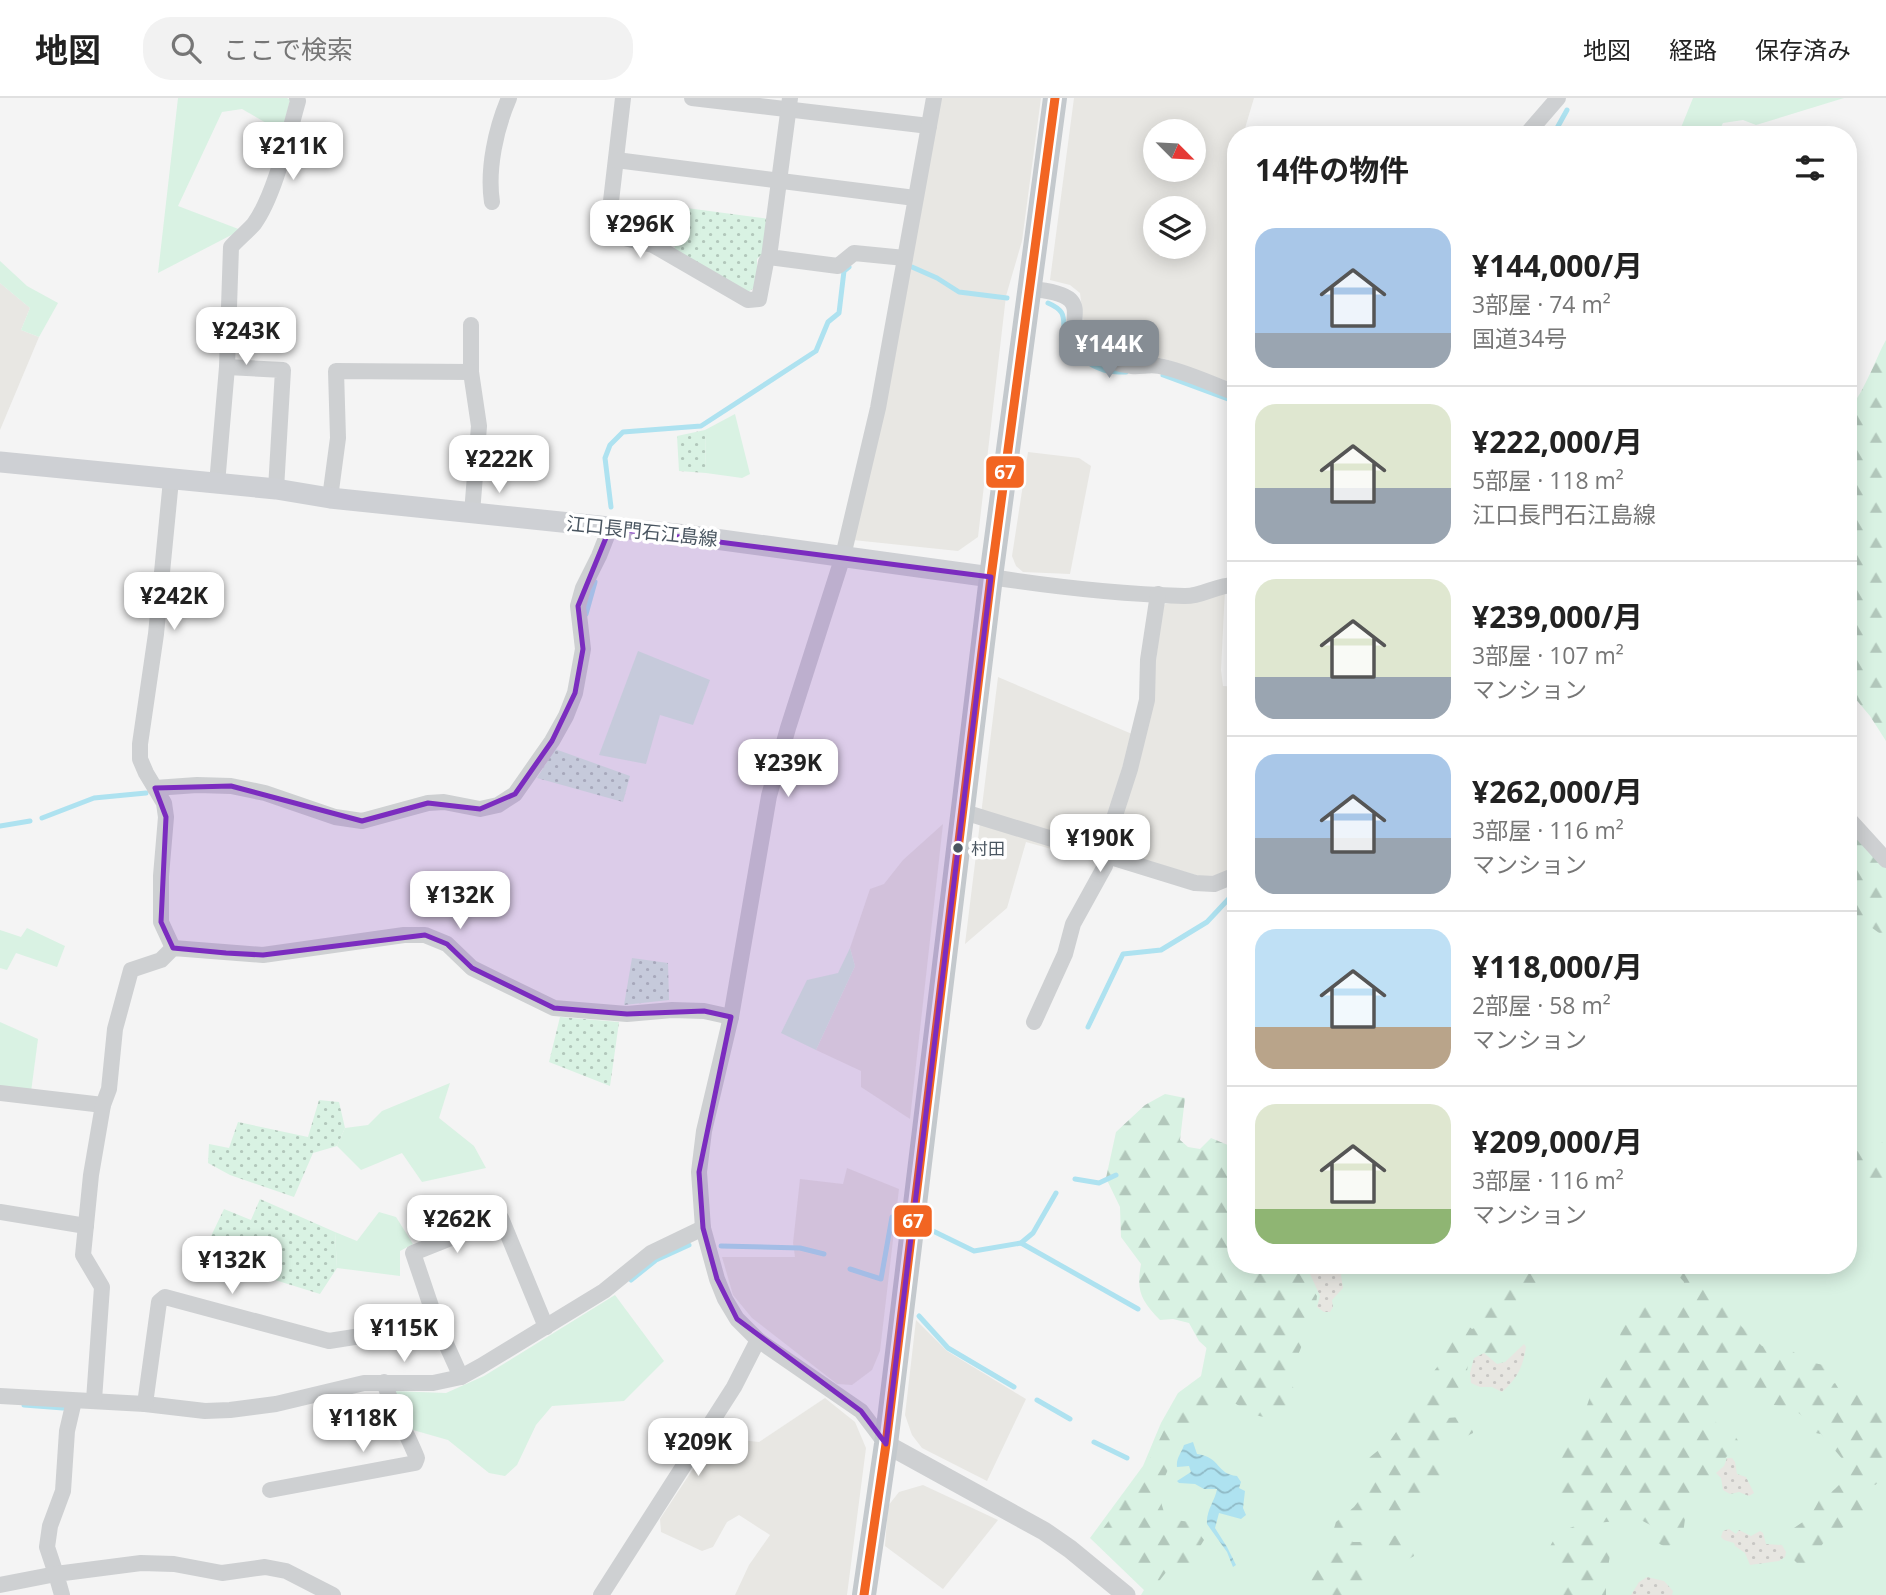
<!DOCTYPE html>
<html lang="ja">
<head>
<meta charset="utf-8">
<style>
	:root { --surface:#fff; --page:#f2f2f2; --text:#222; --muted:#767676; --line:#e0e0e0; --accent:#868d94 }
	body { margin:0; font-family:"Open Sans","Noto Sans JP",sans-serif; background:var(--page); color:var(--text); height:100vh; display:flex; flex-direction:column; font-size:26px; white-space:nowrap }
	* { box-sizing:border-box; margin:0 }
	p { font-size:23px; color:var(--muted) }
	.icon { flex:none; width:38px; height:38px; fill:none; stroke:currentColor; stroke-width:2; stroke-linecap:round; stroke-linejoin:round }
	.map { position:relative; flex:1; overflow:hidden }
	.side { position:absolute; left:1227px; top:28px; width:630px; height:1148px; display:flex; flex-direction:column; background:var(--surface); border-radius:28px; box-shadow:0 4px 18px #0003 }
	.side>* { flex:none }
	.needle { width:46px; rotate:114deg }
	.buttons { position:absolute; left:1143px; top:21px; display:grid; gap:14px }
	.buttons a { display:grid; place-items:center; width:63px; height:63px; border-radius:50%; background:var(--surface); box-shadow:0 4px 18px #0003; font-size:35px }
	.price { position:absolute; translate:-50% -60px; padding:0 16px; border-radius:14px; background:#fff; color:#222; font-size:23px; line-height:46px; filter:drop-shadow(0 2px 4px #0008) }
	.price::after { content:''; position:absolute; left:50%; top:42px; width:21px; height:16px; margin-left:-10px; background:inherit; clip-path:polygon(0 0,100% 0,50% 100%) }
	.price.current { background:var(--accent); color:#fff }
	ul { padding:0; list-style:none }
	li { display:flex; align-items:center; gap:21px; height:175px; padding:0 28px }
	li+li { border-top:2px solid var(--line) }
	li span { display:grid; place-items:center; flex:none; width:196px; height:140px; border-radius:21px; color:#555 }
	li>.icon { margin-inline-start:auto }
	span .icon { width:84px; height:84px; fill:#fffc; stroke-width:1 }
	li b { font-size:30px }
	h2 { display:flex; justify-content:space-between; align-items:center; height:84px; padding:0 28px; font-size:30px }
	header { display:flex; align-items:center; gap:42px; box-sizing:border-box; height:98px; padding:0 35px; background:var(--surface); border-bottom:2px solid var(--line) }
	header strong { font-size:33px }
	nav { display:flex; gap:38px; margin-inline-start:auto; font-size:24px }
	.search { width:490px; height:63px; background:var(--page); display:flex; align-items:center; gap:18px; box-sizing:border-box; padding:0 24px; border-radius:28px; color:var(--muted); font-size:26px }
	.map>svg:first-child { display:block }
</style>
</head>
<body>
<header>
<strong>地図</strong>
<div class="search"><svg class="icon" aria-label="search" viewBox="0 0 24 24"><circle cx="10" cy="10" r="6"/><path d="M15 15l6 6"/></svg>ここで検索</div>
<nav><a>地図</a><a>経路</a><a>保存済み</a></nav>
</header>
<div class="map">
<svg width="1886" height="1497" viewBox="0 0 1886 1497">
	<defs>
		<pattern id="forest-firs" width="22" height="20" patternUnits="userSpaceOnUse" patternTransform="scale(1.75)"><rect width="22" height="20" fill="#d9f2e3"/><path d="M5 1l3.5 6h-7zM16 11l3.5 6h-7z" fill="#b2c7bb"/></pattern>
		<pattern id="sand-dots" width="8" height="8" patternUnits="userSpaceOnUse" patternTransform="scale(1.75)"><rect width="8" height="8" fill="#e7e6e1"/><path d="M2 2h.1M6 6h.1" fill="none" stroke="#c8c7c4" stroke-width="1.8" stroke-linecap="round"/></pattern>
		<pattern id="park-dots" width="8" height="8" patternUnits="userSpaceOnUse" patternTransform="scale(1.75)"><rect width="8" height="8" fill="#d9f2e3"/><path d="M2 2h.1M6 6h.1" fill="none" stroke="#b2c7bb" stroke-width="1.8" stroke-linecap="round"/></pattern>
		<pattern id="water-waves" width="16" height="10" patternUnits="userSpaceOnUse" patternTransform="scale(1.75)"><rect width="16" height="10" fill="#aee2f0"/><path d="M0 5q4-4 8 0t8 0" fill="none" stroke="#90bac6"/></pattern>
	</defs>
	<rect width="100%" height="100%" fill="#f4f4f4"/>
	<g fill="#e8e7e3" fill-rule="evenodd">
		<polygon points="941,0 1041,0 1022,143 1006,198 978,439 958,453 853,442"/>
		<path d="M1074 0H1254L1243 37H1236L1235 286 1165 261 1104 251 1091 244 1085 236 1080 195 1070 187 1050 182ZM1155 33H1194V72H1155ZM1155 110H1194V149H1155Z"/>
		<polygon points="0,185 30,210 21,232 39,239 0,332"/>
		<polygon points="1028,354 1079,360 1091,368 1070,476 1023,474 1016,468 1012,458"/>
		<polygon points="1225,492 1221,572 1223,588 1236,589 1235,771 1206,780 1116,754 1114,734 1152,599 1162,507"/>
		<polygon points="998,579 1132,636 1095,763 1026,744 1007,810 965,846"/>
		<polygon points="943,726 910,1021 861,989 861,973 816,952 855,868 850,850 870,791 884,786 903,762"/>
		<polygon points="847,1070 899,1091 880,1253 872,1272 852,1287 837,1286 752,1220 733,1197 722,1159 795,1159 793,1145 800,1081 843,1086"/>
		<polygon points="916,1222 947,1253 1026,1301 987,1383 922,1350 912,1337 905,1317"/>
		<polygon points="825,1300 855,1324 866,1350 847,1497 735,1497 749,1467 770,1437 739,1417 727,1424 713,1449 702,1453 661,1434 660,1421 714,1339 759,1344"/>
		<polygon points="923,1387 998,1422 943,1491 885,1448 888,1408 899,1394"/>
	</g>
	<g fill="#d9f2e3">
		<polygon points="178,0 287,0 290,2 282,34 242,11 222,14 178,108 241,132 158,175"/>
		<polygon points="1693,0 1844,0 1756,27 1743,22 1723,25 1717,37 1678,37"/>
		<polygon points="0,163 27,188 58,205 39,239 21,232 30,210 0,185"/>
		<polygon points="735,316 750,376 742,380 706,375 705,332"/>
		<polygon points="638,553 710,582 693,627 660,617 646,666 599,657"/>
		<polygon points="1848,728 1886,770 1886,1497 1141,1497 1144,1492 1090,1440 1143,1368 1161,1325 1178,1295 1201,1278 1217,1197 1236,1167 1848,1167"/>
		<polygon points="27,830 65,848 57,869 16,855 7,872 0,870 0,832 21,839"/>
		<polygon points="850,850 855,868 816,952 781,935 807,882 838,875"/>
		<polygon points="0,924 38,941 31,994 0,989"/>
		<polygon points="450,985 439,1020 474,1048 486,1070 422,1084 402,1055 361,1072 337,1048 345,1030 368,1027 382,1013"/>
		<polygon points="379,1114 396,1119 413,1146 400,1153 400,1178 337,1170 335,1134 357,1143"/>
		<polygon points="615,1197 664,1263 624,1303 552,1308 536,1327 517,1367 505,1378 489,1375 448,1342 413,1332 392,1293 446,1295 484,1278"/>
	</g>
	<g fill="url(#forest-firs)">
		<path d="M1886 242V643L1870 618 1848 592V310C1861 303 1877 257 1886 242Z"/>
		<polygon points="1848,730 1886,772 1886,840 1864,824 1848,819"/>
		<path d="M1165 996 1185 1000 1180 1042 1188 1049 1200 1051 1211 1040 1235 1050 1236 1167H1302L1303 1178 1317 1198 1315 1215 1290 1277 1296 1301C1265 1326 1264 1323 1231 1303L1208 1313 1188 1327 1158 1394 1166 1421 1191 1424 1204 1442 1190 1465 1167 1473 1153 1491 1096 1440 1140 1381 1180 1300 1206 1280 1215 1264 1212 1255 1199 1243 1189 1225 1173 1221 1160 1222C1141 1202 1136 1193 1141 1166L1121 1139 1120 1109 1106 1080 1116 1034 1145 1007Z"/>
		<path d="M1884 1043H1886V1104L1875 1087 1865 1077 1848 1082V1058C1862 1048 1869 1055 1884 1043Z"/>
		<polygon points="1505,1167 1561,1167 1539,1180 1535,1191 1517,1199 1514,1212 1524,1238 1517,1253 1506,1263 1490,1261 1480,1254 1469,1260 1467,1273 1469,1287 1449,1306 1447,1320 1473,1318 1473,1335 1431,1356 1446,1382 1441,1397 1410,1402 1403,1412 1400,1424 1385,1428 1375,1414 1367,1415 1346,1439 1353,1444 1362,1444 1375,1454 1362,1466 1368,1481 1363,1491 1364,1497 1305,1497 1307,1476 1329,1467 1329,1446 1336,1424 1354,1409 1368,1391 1365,1363 1390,1343 1409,1315 1427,1306 1431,1277 1441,1264 1438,1241 1449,1224 1461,1222 1472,1231 1484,1226 1480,1198 1496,1189"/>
		<path d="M1681 1167H1722L1711 1183 1717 1199 1740 1224 1741 1228 1762 1248 1770 1250 1777 1241 1805 1263 1828 1268 1820 1281 1826 1289 1835 1285 1842 1296 1862 1293 1875 1309 1886 1317V1380L1875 1387 1865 1386 1862 1400 1866 1411 1859 1424C1826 1434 1828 1437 1811 1466L1800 1468 1787 1455 1794 1430 1810 1419 1821 1399C1836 1394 1843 1383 1850 1370L1821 1336 1810 1334C1808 1313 1787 1309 1768 1306L1766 1293C1742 1288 1731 1302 1715 1318L1717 1330 1734 1336 1740 1346C1726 1357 1717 1371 1704 1384L1706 1395 1685 1421 1683 1436 1667 1450 1658 1445 1654 1429 1639 1421 1596 1425 1564 1413 1554 1398 1559 1365 1583 1319 1592 1293 1618 1264 1621 1227 1634 1221 1646 1200 1660 1212 1674 1216 1682 1204 1684 1184 1676 1175Z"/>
		<path d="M1580 1427 1613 1440 1606 1481V1497H1560L1561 1491 1546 1460C1551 1441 1560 1431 1580 1427Z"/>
		<polygon points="1403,1436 1409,1443 1414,1458 1398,1467 1384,1467 1381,1455 1392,1438"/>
	</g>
	<g fill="url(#sand-dots)">
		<polygon points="1306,1167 1346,1167 1341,1177 1343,1190 1332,1202 1333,1209 1330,1214 1324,1214 1317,1209 1320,1198"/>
		<path d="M1524 1246 1526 1249C1523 1269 1517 1281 1502 1294L1492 1289H1480L1471 1285 1470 1275 1474 1260 1484 1255 1497 1266 1505 1264Z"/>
		<polygon points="1727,1360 1732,1360 1735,1364 1737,1376 1746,1379 1754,1395 1749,1398 1739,1394 1730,1396 1723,1392 1721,1380 1716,1375 1724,1368"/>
		<polygon points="1729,1431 1736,1436 1739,1432 1751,1438 1760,1433 1763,1435 1766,1446 1782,1447 1786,1454 1785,1459 1779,1463 1750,1467 1745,1455 1735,1448 1734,1445 1724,1442 1721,1439 1723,1433"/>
		<polygon points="1647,1479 1664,1483 1673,1493 1672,1497 1631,1497 1639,1484"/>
	</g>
	<g fill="url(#park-dots)">
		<polygon points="679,109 770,121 764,154 757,161 757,188 748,194 674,154"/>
		<polygon points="705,332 706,375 679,373 677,338"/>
		<polygon points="555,651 630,678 623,704 537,680"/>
		<polygon points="632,860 668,865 669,902 624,907"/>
		<polygon points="560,919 619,924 610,988 549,964"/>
		<polygon points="319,1002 339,1004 345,1030 337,1048 313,1055 294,1099 230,1077 208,1065 209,1046 229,1050 238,1024 308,1039"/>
		<polygon points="260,1101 335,1134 337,1170 320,1196 201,1159 224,1111 251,1122"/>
	</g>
	<path fill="url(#water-waves)" d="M1193 1344 1197 1356C1221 1359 1216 1376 1237 1378L1241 1384 1239 1390 1245 1393 1243 1410 1246 1417 1241 1421 1219 1415 1215 1430 1227 1449 1236 1467 1233 1469 1227 1454 1207 1426C1206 1412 1215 1403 1217 1391H1204L1195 1386 1179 1385 1177 1383 1191 1374 1189 1368 1177 1369C1176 1360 1181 1356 1184 1347Z"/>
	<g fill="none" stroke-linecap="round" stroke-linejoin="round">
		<g stroke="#aee2f0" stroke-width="5">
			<polyline points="1547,37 1557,30 1567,12"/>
			<polyline points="912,169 937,180 959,194 1007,200"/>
			<path d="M1048 205C1071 215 1060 223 1066 241 1070 255 1091 268 1104 272 1111 274 1120 274 1126 274"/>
			<polyline points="1163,277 1236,304"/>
			<polyline points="611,409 605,360 610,347 623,334 701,328 816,253 828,224 839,215 844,173 849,169"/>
			<polyline points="586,516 595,484"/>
			<polyline points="42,720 94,700 146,695"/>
			<polyline points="0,728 30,723"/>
			<polyline points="1088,929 1123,856 1161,852 1207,824 1236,793"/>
			<polyline points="1075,1081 1099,1085 1116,1077"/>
			<polyline points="933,1133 974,1153 1021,1145 1033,1135 1056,1095"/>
			<polyline points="1021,1145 1138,1211"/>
			<polyline points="721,1148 800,1150 824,1156"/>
			<polyline points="850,1171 881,1181 892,1119"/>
			<polyline points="631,1182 656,1162 689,1147"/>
			<polyline points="919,1218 948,1250 1014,1289"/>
			<polyline points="1037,1302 1070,1321"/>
			<polyline points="24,1307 63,1310"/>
			<polyline points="1094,1344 1127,1360"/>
		</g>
		<g stroke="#ced0d2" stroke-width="16">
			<polyline points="623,0 608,129 612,137 653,147 748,202 759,201 766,164 769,159"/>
			<polyline points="692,0 929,28"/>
			<polyline points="790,0 769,159 838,168 854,155 905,160"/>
			<polyline points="1526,37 1558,0"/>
			<polyline points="616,62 915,100"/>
			<path d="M492 104C487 71 496 30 509 0"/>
			<path d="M1030 191C1108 197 1053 227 1086 251 1098 260 1117 266 1132 268 1140 269 1150 266 1159 268 1185 273 1211 286 1236 295"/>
			<polyline points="471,227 471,274 479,328 472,415"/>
			<polyline points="227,269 283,272 276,391"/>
			<polyline points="171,382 156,536 140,646 140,661 146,675 164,705 166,719 161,778 161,824 173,850"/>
			<path d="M217 386 227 269 231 149C238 141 247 134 254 126 275 97 288 38 298 3L297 0"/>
			<polyline points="330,400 338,340 336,273 471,274"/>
			<path d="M991 479C1055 489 1120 496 1184 498 1202 499 1217 486 1236 487"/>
			<polyline points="155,690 197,687 231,688 265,695 335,719 362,723 428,705 444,704 480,711 498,707 515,696 552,643 566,618 575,595 583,551 578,508 583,490 599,458 610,430"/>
			<polyline points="964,714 1195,785 1214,786 1236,777"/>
			<polyline points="1848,720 1886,762"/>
			<polyline points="1034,924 1065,856 1073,826 1105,768 1109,736 1130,671 1147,602 1148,562 1158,496"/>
			<polyline points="0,995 103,1007"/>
			<polyline points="0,1114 86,1128"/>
			<polyline points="461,1279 437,1226 413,1155 501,1120 546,1229"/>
			<polyline points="0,1298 145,1306 205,1313 230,1312 276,1306 364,1285 433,1285 461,1279 481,1268 604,1193 651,1155 703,1130"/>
			<polyline points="94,1302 102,1189 83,1157 91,1077 103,1007 109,991 115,931 131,872 161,862 173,850 263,857 404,837 425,837 447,846 472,870 554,910 627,916 672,912 704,913 731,919"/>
			<polyline points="145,1306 159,1204 165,1199 329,1243 437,1226"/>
			<polyline points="886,1346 861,1313 758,1242 737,1221 725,1201 717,1181 703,1130 699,1074 704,1033 731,919 769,698 788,630 843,458 878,310 934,0"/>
			<path d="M270 1392 415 1365 417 1360C406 1333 393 1312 384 1284"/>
			<polyline points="0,1487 56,1476 47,1449 50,1428 63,1393 67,1333 74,1303"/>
			<polyline points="62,1497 56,1476 141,1465 174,1466 222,1475 265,1469 286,1473 333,1497"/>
			<polyline points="601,1497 734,1289 758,1242"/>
		</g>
		<polyline stroke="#ced0d2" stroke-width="19" points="886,1346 1044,1433 1070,1451 1126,1497"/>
		<polyline stroke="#ced0d4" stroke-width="21" points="0,364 276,391 330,400 686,437 991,479"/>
		<polyline stroke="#c4c9cd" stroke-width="24" points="864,1497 886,1346 991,479 1055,0"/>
		<defs>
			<polyline id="bus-1" points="864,1497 886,1346 991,479 1055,0"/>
		</defs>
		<use href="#bus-1" stroke="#fff" stroke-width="14"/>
		<use href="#bus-1" stroke="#f26522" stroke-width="9"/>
	</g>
	<path fill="#7b2cbf" fill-opacity="0.2" stroke="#7b2cbf" stroke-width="5" stroke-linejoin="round" d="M610 430 991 479 886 1346 861 1313 737 1221 717 1181 703 1130 699 1074 731 919 704 913 627 916 554 910 472 870 447 846 425 837 263 857 226 855 173 850 161 824 166 719 155 690 231 688 362 723 428 705 480 711 515 696 552 643 575 595 583 551 578 508Z"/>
	<circle fill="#4a5661" stroke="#fff" stroke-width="2.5" cx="958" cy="750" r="6"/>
	<g text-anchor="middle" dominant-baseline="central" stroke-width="7" stroke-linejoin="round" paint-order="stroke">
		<g font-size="17" fill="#4a5661" stroke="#fff" text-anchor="start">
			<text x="971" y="750">村田</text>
		</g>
		<g font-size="19" fill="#4a5661" stroke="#fff">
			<text transform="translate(642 433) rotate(6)">江口長門石江島線</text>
		</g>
	</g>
	<g stroke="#fff" stroke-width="2.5">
		<rect x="985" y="357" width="40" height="34" rx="7" fill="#f26522"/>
		<rect x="893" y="1106" width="40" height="34" rx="7" fill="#f26522"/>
	</g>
	<g font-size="19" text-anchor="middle" font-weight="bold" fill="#fff">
		<text x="1005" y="381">67</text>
		<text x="913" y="1130">67</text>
	</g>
</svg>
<div class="buttons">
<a><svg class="needle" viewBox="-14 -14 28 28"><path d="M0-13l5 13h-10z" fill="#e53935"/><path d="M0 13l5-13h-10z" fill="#767676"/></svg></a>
<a><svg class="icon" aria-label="layers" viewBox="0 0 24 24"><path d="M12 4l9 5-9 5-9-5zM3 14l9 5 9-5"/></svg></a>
</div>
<b class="price" style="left:293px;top:84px">¥211K</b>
<b class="price" style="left:640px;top:162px">¥296K</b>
<b class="price" style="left:246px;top:269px">¥243K</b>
<b class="price current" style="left:1109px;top:282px">¥144K</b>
<b class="price" style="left:499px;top:397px">¥222K</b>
<b class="price" style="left:174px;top:534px">¥242K</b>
<b class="price" style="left:788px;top:701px">¥239K</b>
<b class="price" style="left:1100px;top:776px">¥190K</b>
<b class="price" style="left:460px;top:833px">¥132K</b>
<b class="price" style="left:457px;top:1157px">¥262K</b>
<b class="price" style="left:232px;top:1198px">¥132K</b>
<b class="price" style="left:404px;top:1266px">¥115K</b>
<b class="price" style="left:363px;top:1356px">¥118K</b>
<b class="price" style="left:698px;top:1380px">¥209K</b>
<section class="side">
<h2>14件の物件<svg class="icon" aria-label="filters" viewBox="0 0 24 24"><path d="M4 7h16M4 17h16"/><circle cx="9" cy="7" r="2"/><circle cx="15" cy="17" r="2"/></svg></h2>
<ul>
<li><span style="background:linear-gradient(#a9c7e8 75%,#9aa5b1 0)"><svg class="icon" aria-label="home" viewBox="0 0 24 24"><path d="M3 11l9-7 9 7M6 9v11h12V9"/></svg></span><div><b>¥144,000/月</b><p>3部屋 · 74 m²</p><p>国道34号</p></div></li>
<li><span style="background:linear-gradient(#dfe7d0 60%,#9aa5b1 0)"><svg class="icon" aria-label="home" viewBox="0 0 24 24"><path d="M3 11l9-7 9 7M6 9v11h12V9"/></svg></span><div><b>¥222,000/月</b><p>5部屋 · 118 m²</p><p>江口長門石江島線</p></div></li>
<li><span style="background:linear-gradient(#dfe7d0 70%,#9aa5b1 0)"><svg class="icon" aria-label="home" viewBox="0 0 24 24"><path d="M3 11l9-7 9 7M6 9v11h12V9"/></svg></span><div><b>¥239,000/月</b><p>3部屋 · 107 m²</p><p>マンション</p></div></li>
<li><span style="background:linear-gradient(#a9c7e8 60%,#9aa5b1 0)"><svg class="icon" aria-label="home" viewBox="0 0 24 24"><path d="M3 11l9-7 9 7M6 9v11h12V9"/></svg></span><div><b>¥262,000/月</b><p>3部屋 · 116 m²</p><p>マンション</p></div></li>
<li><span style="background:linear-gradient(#bfe0f5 70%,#b9a48a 0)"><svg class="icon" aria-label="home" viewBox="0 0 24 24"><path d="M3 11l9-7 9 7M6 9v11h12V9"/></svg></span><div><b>¥118,000/月</b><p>2部屋 · 58 m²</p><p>マンション</p></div></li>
<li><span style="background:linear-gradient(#dfe7d0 75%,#8fb573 0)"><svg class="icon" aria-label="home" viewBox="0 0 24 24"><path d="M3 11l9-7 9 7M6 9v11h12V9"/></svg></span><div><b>¥209,000/月</b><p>3部屋 · 116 m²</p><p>マンション</p></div></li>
</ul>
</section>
</div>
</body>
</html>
